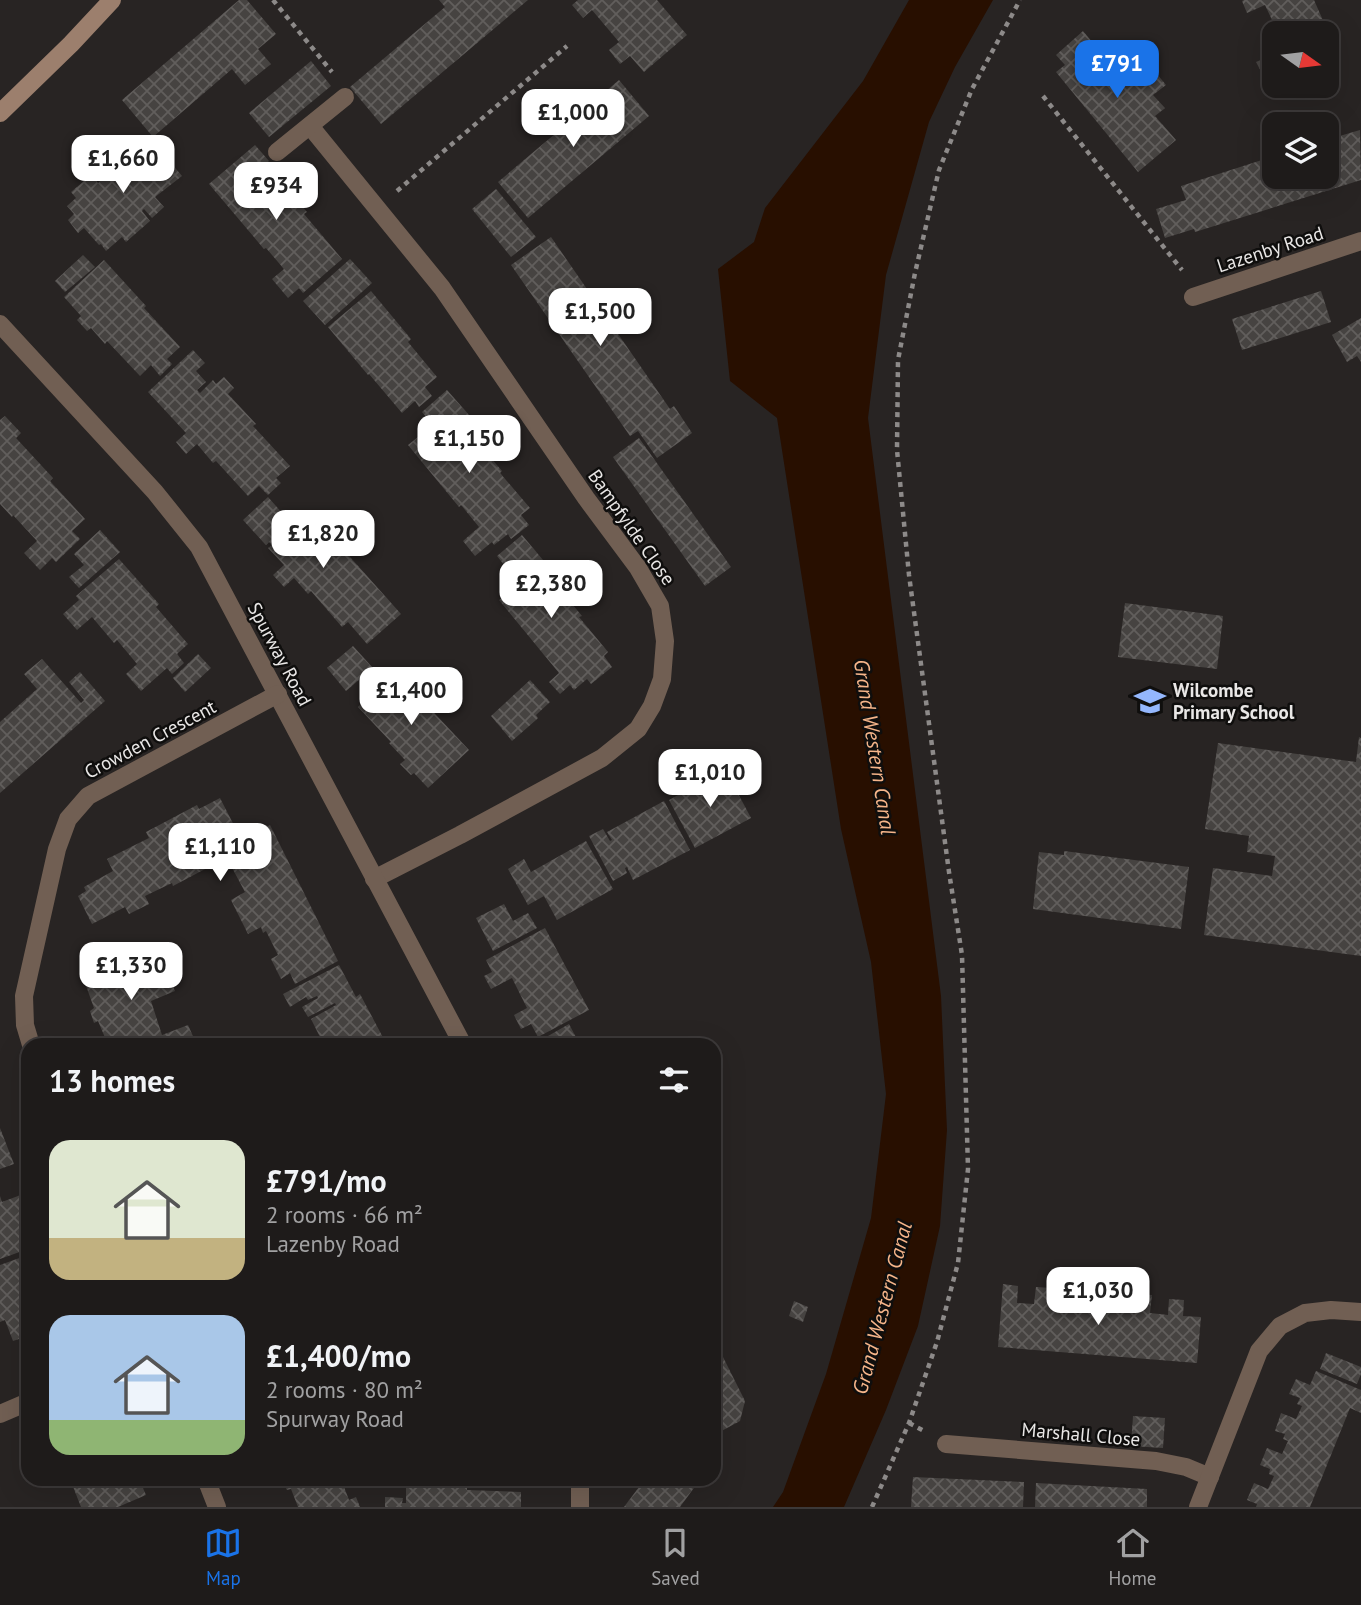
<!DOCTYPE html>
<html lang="en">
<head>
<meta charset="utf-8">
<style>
	:root { --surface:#1e1b1a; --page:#2b2827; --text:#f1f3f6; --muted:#a1a1a2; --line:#3c3939; --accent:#1a73e8 }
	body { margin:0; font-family:"PT Sans",sans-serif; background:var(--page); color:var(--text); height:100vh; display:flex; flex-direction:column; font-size:26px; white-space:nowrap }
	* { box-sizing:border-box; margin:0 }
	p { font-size:23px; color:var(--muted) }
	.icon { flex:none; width:38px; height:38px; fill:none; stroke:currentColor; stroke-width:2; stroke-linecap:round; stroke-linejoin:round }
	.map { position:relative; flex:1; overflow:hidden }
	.side { position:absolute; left:21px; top:1038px; width:700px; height:448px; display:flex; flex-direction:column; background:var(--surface); border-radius:21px; box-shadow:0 7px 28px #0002,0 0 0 2px var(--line) }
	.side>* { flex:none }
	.needle { width:46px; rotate:104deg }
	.buttons { position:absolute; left:1262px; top:21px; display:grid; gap:14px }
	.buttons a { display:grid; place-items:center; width:77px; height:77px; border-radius:14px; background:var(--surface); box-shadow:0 7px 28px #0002,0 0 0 2px var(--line); font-size:35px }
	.price { position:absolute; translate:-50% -60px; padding:0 16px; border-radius:14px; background:#fff; color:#222; font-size:23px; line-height:46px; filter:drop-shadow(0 2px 4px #0008) }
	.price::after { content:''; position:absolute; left:50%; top:42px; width:21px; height:16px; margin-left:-10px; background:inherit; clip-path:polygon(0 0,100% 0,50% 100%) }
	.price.active { background:var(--accent); color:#fff }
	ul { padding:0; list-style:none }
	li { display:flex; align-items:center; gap:21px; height:175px; padding:0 28px }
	li span { display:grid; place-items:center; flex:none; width:196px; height:140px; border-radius:21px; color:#555 }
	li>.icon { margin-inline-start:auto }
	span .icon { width:84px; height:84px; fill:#fffc; stroke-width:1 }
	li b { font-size:30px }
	h2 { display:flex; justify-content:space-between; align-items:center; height:84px; padding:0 28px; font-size:30px }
	.tabs { display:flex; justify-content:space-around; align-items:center; height:98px; border-top:2px solid var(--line); background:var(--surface); font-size:19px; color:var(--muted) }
	.tabs a { display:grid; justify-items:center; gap:4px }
	.tabs .active { color:var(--accent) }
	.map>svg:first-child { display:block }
</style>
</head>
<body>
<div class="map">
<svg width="1361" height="1507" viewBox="0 0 1361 1507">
	<defs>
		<pattern id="building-cross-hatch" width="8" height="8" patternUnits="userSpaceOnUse" patternTransform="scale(1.75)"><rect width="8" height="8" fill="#464341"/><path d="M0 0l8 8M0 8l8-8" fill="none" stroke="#615e5c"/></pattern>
	</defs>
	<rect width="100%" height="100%" fill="#282423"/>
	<polygon fill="#280f00" points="909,0 993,0 955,67 929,122 886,275 868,418 941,996 947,1130 940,1226 918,1326 886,1410 844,1507 773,1507 783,1492 826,1374 871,1218 886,1094 871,962 841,829 777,418 730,381 718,269 754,242 765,208 863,81"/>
	<g fill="url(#building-cross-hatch)">
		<polygon points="239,0 247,0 276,34 258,49 271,64 245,85 232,69 153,137 122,100"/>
		<polygon points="439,0 528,0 381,124 350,87 445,7"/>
		<polygon points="578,0 657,0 687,35 644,72 630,56 620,64 609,50 619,42 592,10 583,18 572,5"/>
		<polygon points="1244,0 1314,0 1333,43 1326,45 1326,33 1278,33 1265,5 1247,13 1242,1"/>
		<polygon points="1083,31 1093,43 1095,42 1115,66 1123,60 1134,74 1148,63 1166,85 1153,95 1165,108 1155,116 1176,140 1138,172 1056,72 1065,65 1056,55"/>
		<polygon points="1274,54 1274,70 1263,75 1256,62"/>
		<polygon points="311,61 331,86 269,137 249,113"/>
		<polygon points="619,80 649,116 528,218 498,182"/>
		<polygon points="1360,130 1361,180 1195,232 1194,229 1165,238 1156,209 1186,200 1181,186 1274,156 1274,177 1326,177 1326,140"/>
		<polygon points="150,138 182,176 155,197 164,207 152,218 144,209 142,211 150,221 126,242 122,237 106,251 101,244 99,245 84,228 78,233 68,220 74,214 67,206 76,198 71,192 91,175 98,183 120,164 114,158 134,141 139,147"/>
		<polygon points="255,145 269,161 266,164 307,212 304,214 342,259 303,293 299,288 288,298 272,279 284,269 266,248 264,249 209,184"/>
		<polygon points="496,189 536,237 511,257 472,209"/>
		<polygon points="551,237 670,409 674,406 692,433 657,458 638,431 630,436 511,265"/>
		<polygon points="83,255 95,267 65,292 55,281"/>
		<polygon points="350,259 372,283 325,325 303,301"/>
		<polygon points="104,260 146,306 144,308 180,347 167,359 172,364 160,376 151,365 140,376 107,341 105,344 91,328 87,331 77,320 81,316 64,297"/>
		<polygon points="371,291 411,339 408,342 437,377 425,387 432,396 419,407 415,401 402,413 369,374 368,375 328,327"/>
		<polygon points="1321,291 1331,322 1242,350 1232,319"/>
		<polygon points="1361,318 1361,362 1357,356 1347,362 1332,335"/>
		<polygon points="193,350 205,363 196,371 206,382 197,390 200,393 213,380 216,384 224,377 234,388 228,394 256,424 253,426 290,466 276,478 281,483 268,495 259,486 248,496 216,461 213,463 197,444 186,454 176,442 186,433 148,392"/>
		<polygon points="447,390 469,415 458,424 460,426 462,424 502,471 500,473 530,508 521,515 529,525 511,539 508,534 494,545 492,542 475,556 463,541 479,527 461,505 459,507 408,445 433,425 422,412"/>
		<polygon points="5,416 21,433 16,438 53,478 50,481 85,519 72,531 80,539 56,562 52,558 40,570 24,553 37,541 13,515 12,517 0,504 0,420"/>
		<polygon points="639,438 731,567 705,586 613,457"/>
		<polygon points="268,497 291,523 284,529 286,532 309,511 401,614 367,644 348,622 342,627 311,591 308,594 294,578 284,587 273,575 284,565 268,548 272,545 269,542 266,545 243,520"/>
		<polygon points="100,530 120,552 79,588 69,577 84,565 74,554"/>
		<polygon points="522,535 543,560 539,564 582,616 579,617 608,652 604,656 612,667 591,684 587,679 574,690 570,685 560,694 549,682 559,673 499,600 519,584 497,556"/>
		<polygon points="119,559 159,604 156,607 188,644 177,654 184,663 172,674 167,668 141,691 126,674 137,664 117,640 114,643 92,617 77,630 63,614 79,600 76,596"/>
		<polygon points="1125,603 1223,616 1217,669 1118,657"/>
		<polygon points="353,646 373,668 346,691 327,668"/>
		<polygon points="198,654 211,668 185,692 173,678"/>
		<polygon points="42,659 81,703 84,700 69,682 80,672 105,701 0,793 0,722 37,689 24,674"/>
		<polygon points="391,667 469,750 428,788 414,773 411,775 400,764 405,760 389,743 391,742 358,707 370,696 360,686 373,674 378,679"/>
		<polygon points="530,680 550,702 536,715 538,718 536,720 512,741 491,716"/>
		<polygon points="1359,737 1361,738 1361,956 1204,935 1213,868 1272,876 1275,856 1247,852 1249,836 1205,829 1218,743 1356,762"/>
		<polygon points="725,769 751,818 695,848 669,800"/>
		<polygon points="220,798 240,837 254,830 256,832 270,825 338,961 295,984 290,973 281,979 271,959 278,955 266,931 263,933 261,927 248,934 231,900 245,892 230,864 246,856 244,853 248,852 245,848 173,886 172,883 145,896 149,904 129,914 125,907 92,924 78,896 86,891 84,887 113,871 107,859 149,838 146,832 197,805 199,809"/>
		<polygon points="664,801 690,850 633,880 627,867 625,868 627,873 613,881 589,836 603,829 610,841 612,840 607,832"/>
		<polygon points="586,841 613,889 557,920 544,896 528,905 508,869 524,859 531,872"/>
		<polygon points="1064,851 1189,867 1181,929 1033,909 1039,852 1064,855"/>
		<polygon points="504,904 513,921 528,913 537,928 493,951 476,918"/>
		<polygon points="545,928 589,1010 538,1037 531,1024 521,1029 514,1015 527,1008 512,978 491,989 484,976 492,972 486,960"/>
		<polygon points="125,948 131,964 137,962 142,975 166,966 175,991 151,1001 162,1035 188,1025 196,1043 192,1045 112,1045 110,1038 106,1040 98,1021 94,1023 90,1011 94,1008 85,983 91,980 85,964"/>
		<polygon points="339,965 356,997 360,994 387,1045 324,1045 311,1019 336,1005 335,1003 308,1017 302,1007 318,998 317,996 308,1000 306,997 290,1007 283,994"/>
		<polygon points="569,1024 580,1045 543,1045 541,1040"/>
		<polygon points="0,1128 14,1164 0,1169"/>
		<polygon points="26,1193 28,1199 28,1249 0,1259 0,1196 2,1202"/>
		<polygon points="25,1256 28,1265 28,1336 13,1341 5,1320 0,1322 0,1265"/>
		<polygon points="1003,1284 1018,1286 1017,1303 1034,1304 1036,1287 1052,1288 1051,1306 1068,1307 1069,1290 1085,1291 1083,1308 1102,1310 1103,1293 1119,1295 1117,1311 1134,1313 1136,1294 1152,1295 1150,1313 1168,1315 1169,1299 1184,1300 1183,1316 1201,1317 1197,1363 998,1347"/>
		<polygon points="794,1301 808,1307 803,1322 789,1316"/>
		<polygon points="714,1339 745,1401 740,1421 714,1435"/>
		<polygon points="1326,1353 1361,1367 1361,1374 1357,1384 1320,1369"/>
		<polygon points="1316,1371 1361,1390 1361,1413 1350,1408 1310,1507 1256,1507 1257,1504 1247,1500 1254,1483 1268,1489 1274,1476 1269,1474 1270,1469 1260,1465 1267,1448 1282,1454 1288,1441 1283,1439 1285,1434 1275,1431 1281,1413 1296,1419 1302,1406 1297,1404 1300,1398 1289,1394 1296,1379 1310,1385"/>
		<polygon points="1133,1416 1165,1418 1163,1448 1131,1446"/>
		<polygon points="913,1477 1024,1482 1023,1507 911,1507"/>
		<polygon points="70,1479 139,1479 146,1495 118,1507 81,1507"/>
		<polygon points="282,1479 341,1479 349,1500 356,1497 360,1507 298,1507 291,1489 287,1490"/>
		<polygon points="424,1479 446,1479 446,1487 467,1488 467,1490 521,1492 521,1507 385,1507 385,1497 403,1498 402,1503 406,1503 406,1486 424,1487"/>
		<polygon points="656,1479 696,1479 699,1481 680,1507 624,1507 642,1483 649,1488"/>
		<polygon points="1036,1483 1147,1489 1147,1507 1035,1507"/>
	</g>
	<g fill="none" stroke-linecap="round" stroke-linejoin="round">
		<g stroke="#8d8a89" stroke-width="4.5" stroke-dasharray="5 5" stroke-linecap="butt">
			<polyline points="273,0 332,72"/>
			<polyline points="1043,96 1182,270"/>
			<polyline points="397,191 567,46"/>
			<polyline points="909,1423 924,1431"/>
			<polyline points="872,1507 909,1423 937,1342 958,1263 968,1169 962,955 949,872 909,575 897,450 898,360 915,273 939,170 972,89 1020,0"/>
		</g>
		<g stroke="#715f53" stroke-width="18">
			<polyline points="310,126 442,288 586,498 638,568 660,606 665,641 662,679 652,706 638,729 602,758 460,835 374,879"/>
			<polyline points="277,152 345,97"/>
			<polyline points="1193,297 1361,241"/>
			<polyline points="0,324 155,492 199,547 463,1045"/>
			<polyline points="31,1045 25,1025 24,996 57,849 68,819 88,796 278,694"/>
			<polyline points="0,1414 28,1402"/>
			<polyline points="946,1444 1156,1461 1186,1467 1210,1477"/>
			<polyline points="206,1479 217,1507"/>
			<polyline points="580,1479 580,1507"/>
			<polyline points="1198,1507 1259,1351 1280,1326 1305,1313 1331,1310 1361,1312"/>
		</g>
		<polyline stroke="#9c7f6d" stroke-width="18" points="0,113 71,44 112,0"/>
	</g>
	<defs>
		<symbol id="school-bare" viewBox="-9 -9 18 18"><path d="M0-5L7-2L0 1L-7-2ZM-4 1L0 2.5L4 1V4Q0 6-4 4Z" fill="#94b7fd" stroke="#0f0e0d" stroke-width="2.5" paint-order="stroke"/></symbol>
	</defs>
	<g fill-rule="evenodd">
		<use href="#school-bare" x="1128" y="679" width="44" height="44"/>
	</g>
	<g text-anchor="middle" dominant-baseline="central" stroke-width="5" stroke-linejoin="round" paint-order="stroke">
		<g font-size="19" fill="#e9e7e6" stroke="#0f0e0d">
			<text transform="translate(1270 249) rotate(-18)">Lazenby Road</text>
			<text transform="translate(632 527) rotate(55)">Bampfylde Close</text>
			<text transform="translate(280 654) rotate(62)">Spurway Road</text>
			<text transform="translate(150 739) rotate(-28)">Crowden Crescent</text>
			<text transform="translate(1081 1434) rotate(5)">Marshall Close</text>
		</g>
		<g font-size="19" font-weight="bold" fill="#e9e7e6" stroke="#0f0e0d" text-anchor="start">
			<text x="1173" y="690">Wilcombe<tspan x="1173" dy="22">Primary School</tspan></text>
		</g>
		<g font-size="21" font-style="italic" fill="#f6b58a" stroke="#0f0e0d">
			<text transform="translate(875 747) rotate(81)">Grand Western Canal</text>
			<text transform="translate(882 1308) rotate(-75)">Grand Western Canal</text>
		</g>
	</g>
</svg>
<div class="buttons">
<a><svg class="needle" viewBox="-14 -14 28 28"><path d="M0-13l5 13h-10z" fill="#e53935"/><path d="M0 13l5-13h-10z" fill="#a1a1a2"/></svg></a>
<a><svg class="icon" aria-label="layers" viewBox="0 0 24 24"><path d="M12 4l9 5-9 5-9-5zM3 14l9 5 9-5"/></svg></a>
</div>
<b class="price active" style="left:1117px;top:100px">£791</b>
<b class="price" style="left:573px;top:149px">£1,000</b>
<b class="price" style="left:123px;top:195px">£1,660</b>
<b class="price" style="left:276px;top:222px">£934</b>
<b class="price" style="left:600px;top:348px">£1,500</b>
<b class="price" style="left:469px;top:475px">£1,150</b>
<b class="price" style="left:323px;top:570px">£1,820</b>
<b class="price" style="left:551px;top:620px">£2,380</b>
<b class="price" style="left:411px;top:727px">£1,400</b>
<b class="price" style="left:710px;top:809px">£1,010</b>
<b class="price" style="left:220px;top:883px">£1,110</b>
<b class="price" style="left:131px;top:1002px">£1,330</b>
<b class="price" style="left:1098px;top:1327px">£1,030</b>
<section class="side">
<h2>13 homes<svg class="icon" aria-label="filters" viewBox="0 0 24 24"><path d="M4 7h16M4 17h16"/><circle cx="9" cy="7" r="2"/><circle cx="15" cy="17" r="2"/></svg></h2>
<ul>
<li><span style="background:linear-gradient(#dfe7d0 70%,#c2b280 0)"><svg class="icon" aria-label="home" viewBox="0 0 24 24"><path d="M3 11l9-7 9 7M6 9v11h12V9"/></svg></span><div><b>£791/mo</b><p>2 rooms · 66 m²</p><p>Lazenby Road</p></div></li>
<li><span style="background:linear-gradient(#a9c7e8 75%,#8fb573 0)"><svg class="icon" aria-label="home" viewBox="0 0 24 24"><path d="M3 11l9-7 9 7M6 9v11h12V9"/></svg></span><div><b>£1,400/mo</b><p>2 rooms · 80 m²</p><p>Spurway Road</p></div></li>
</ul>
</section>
</div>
<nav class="tabs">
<a class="active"><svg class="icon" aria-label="map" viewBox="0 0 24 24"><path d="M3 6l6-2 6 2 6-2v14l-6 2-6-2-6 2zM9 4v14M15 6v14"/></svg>Map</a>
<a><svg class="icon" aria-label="saved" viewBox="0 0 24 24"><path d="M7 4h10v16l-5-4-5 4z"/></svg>Saved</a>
<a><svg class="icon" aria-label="home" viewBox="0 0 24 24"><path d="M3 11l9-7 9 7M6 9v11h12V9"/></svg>Home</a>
</nav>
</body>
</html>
